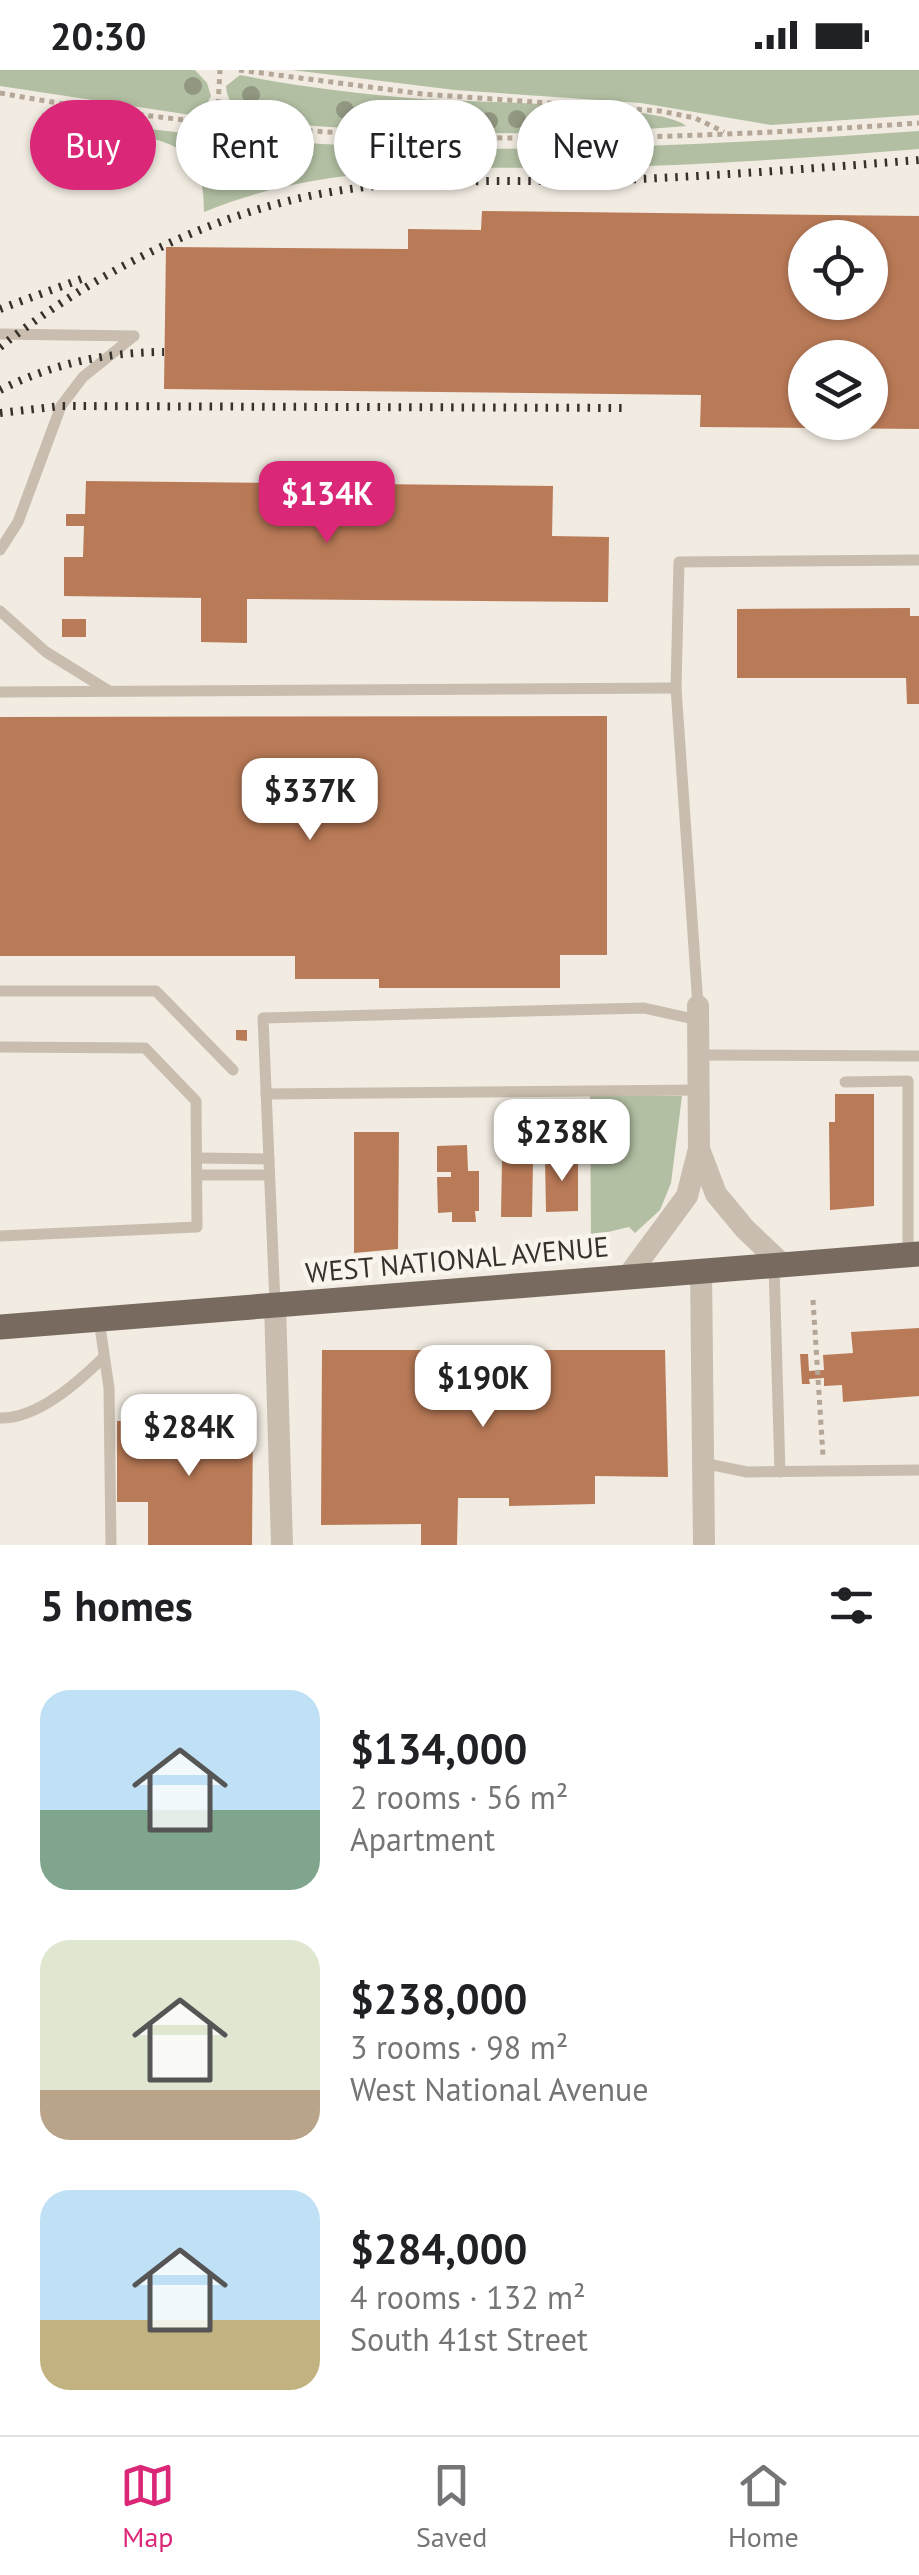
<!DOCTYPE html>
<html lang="en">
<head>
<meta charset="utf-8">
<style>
	:root { --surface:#fff; --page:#f6f6f6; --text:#202124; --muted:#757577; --line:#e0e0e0; --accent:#db2777 }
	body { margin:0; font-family:"PT Sans",sans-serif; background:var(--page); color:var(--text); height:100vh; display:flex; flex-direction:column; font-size:38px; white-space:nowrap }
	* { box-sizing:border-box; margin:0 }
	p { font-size:32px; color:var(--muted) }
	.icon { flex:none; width:55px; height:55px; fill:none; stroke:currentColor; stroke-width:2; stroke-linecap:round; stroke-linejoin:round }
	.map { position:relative; height:1475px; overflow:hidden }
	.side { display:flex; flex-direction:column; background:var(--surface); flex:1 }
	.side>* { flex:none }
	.guide { position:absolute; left:30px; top:30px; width:860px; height:90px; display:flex; gap:20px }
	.fabs { position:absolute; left:788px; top:150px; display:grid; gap:20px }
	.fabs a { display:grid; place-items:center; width:100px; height:100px; border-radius:50%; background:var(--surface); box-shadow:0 2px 8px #0004; font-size:50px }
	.price { position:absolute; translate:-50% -85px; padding:0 22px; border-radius:20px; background:#fff; color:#222; font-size:32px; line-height:65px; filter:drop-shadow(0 2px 5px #0008) }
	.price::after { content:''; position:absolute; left:50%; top:60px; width:30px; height:22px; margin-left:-15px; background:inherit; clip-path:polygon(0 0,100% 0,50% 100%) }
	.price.on { background:var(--accent); color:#fff }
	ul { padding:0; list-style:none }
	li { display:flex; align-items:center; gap:30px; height:250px; padding:0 40px }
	li span { display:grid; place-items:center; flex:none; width:280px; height:200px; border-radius:30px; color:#555 }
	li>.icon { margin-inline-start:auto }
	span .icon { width:120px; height:120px; fill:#fffc; stroke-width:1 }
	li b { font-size:42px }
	h2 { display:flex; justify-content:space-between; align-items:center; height:120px; padding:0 40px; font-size:42px }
	.tag { padding:0 35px; border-radius:45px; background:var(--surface); box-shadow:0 2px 8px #0004; font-size:35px; line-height:90px }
	.tag.on { background:var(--accent); color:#fff }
	.status { display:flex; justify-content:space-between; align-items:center; height:70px; padding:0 50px; background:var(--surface); direction:ltr }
	.status svg { height:28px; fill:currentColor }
	.dock { display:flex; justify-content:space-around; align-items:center; height:140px; border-top:2px solid var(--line); background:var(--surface); font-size:28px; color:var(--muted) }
	.dock a { display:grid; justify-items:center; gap:5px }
	.dock .on { color:var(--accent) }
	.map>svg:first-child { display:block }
</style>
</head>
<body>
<div class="status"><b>20:30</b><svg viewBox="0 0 49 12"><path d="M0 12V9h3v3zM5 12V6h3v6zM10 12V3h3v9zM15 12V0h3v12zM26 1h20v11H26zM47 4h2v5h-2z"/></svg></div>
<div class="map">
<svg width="919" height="1475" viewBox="0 0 919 1475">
	<rect width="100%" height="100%" fill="#f1ebe1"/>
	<g fill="#b2bfa2">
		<polygon points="0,0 195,0 207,13 211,26 205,38 191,45 0,16"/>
		<polygon points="292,0 919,0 919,45 771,55 641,33 455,20"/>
		<path d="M240 5C299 17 361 24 422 29 466 32 662 34 686 56 546 68 404 64 264 52 243 46 228 39 226 16Z"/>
		<path d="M42 43C333 94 626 81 919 61V79C816 87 712 95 608 97 473 100 331 89 204 142 204 122 202 98 186 84 163 63 81 55 49 50L43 48Z"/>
		<polygon points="590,1026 682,1026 671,1113 660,1140 635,1163 629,1157 591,1166"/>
	</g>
	<g fill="#b97a57" fill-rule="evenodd">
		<path d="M482 141 919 146V359L700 357 701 325 164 319 166 177 408 179V159L481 160ZM805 168H870V232H805ZM805 288H870V352H805Z"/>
		<polygon points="86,411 553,416 552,466 609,467 608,532 247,529 247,573 201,572 201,528 64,526 64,487 83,487 84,456 66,456 66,444 85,444"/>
		<polygon points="910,538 910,546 919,546 919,634 907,634 906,608 737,608 737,539"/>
		<rect x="62" y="549" width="24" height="18"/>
		<polygon points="607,646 607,885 560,885 560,918 379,918 379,909 295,909 295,886 0,886 0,647"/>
		<polygon points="236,960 247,960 247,971 236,970"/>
		<polygon points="835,1024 874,1024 874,1136 830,1140 829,1052 835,1052"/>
		<polygon points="548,1030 573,1032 571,1057 547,1055"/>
		<rect x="509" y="1031" width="24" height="25"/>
		<polygon points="354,1062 399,1062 398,1179 354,1183"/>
		<polygon points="467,1075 468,1101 479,1101 479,1141 475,1141 476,1152 452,1152 452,1142 438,1143 437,1107 451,1107 451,1102 437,1102 437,1076"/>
		<polygon points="545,1087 578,1087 578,1141 546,1142"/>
		<polygon points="502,1091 533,1091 532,1147 501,1147"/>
		<polygon points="919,1258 919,1326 843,1332 842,1315 824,1316 824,1308 809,1309 810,1314 802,1314 800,1284 808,1284 809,1301 824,1300 823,1285 853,1283 851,1262"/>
		<polygon points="322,1280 665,1280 668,1407 595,1406 595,1434 509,1436 509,1428 458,1428 457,1475 421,1475 421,1454 321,1455"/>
		<polygon points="117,1351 253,1351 252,1475 148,1475 148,1432 117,1432"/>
	</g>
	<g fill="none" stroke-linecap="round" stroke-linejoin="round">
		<g stroke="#b4a798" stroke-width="5" stroke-dasharray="5 5" stroke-linecap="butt">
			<polyline points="239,0 423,24 660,41 695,48 724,62"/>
			<path d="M0 23C305 79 611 75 919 53"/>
			<polyline points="217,54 220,0"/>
			<polyline points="813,1230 823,1386"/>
		</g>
		<g stroke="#c8bdae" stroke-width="11">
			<polyline points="0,264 134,266"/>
			<polyline points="0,480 18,452 61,336 83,307 134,266"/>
			<polyline points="0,541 46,582 109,621"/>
			<polyline points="0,622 676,618"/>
			<polyline points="0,921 156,921 233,1000"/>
			<polyline points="698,936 676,618 679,492 919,490"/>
			<polyline points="0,977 145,978 196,1031 197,1157 0,1166"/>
			<polyline points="698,985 919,986"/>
			<polyline points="845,1012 908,1011 908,1184"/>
			<polyline points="266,1024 699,1020"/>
			<polyline points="198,1088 269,1089"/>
			<polyline points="198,1105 269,1105"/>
			<polyline points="774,1196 780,1402"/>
			<polyline points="275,1234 263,948 644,938 698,950"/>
			<polyline points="99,1250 109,1318 111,1475"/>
			<path d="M0 1348C37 1349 77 1313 102 1289"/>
			<polyline points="703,1393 747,1402 919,1400"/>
		</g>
		<g stroke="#c8bdae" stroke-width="22">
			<polyline points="699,1079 716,1124 745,1159 783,1195"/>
			<polyline points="701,1200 704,1475"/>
			<polyline points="628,1206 687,1126 699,1079 698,936"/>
			<polyline points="275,1234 282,1475"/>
		</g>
		<polyline stroke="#786a5e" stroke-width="25" points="0,1257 919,1184"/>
		<g stroke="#37312c" stroke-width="8" stroke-dasharray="2.5 8" stroke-linecap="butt">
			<polyline points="0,239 84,208"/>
			<path d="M0 277C99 199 224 136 350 119 437 107 527 113 615 110 717 106 818 98 919 90"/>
			<path d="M0 320C52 294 106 282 164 282"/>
			<polyline points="0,343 61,336 629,338"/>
		</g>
	</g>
	<g fill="#919781">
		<circle cx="193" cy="16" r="9"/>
		<circle cx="251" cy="25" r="9"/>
		<circle cx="397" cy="39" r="9"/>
		<circle cx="345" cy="40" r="9"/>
		<circle cx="446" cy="48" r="9"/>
		<circle cx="517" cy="49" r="9"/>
		<circle cx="425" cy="51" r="9"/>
		<circle cx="489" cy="51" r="9"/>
		<circle cx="536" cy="52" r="9"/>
	</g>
	<g text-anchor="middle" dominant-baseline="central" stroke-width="9" stroke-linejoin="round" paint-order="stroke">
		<g font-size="28" fill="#37312c" stroke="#f9f5ed">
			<text transform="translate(457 1189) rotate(-5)">WEST NATIONAL AVENUE</text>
		</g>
	</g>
</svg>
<div class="fabs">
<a><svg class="icon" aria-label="locate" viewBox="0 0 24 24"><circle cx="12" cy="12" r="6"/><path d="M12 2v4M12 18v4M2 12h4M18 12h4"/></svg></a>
<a><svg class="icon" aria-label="layers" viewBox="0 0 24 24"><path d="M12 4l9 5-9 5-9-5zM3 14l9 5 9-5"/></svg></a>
</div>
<b class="price on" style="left:327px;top:476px">$134K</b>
<b class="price" style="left:310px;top:773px">$337K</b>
<b class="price" style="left:562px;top:1114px">$238K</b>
<b class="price" style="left:483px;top:1360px">$190K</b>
<b class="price" style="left:189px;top:1409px">$284K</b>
<div class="guide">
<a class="tag on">Buy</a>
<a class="tag">Rent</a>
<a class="tag">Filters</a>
<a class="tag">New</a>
</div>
</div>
<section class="side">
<h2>5 homes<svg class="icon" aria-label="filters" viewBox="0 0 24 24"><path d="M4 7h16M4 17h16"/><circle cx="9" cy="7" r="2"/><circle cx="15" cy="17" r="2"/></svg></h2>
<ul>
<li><span style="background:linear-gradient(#bfe0f5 60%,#7fa58c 0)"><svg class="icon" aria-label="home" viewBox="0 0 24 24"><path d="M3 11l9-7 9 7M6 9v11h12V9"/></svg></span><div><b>$134,000</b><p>2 rooms · 56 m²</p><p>Apartment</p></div></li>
<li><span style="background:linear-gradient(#dfe7d0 75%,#b9a48a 0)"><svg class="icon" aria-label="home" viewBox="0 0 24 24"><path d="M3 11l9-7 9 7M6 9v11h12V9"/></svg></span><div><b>$238,000</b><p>3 rooms · 98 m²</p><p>West National Avenue</p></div></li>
<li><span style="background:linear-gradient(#bfe0f5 65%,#c2b280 0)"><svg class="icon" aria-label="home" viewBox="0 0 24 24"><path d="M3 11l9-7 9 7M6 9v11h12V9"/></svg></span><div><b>$284,000</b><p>4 rooms · 132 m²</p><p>South 41st Street</p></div></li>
</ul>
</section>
<nav class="dock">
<a class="on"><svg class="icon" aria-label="map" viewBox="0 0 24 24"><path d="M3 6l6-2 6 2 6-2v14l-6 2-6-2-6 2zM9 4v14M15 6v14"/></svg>Map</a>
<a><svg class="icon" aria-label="saved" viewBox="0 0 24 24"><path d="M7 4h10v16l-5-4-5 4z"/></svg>Saved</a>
<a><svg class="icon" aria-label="home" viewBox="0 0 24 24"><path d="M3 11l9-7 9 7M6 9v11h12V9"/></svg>Home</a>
</nav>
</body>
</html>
